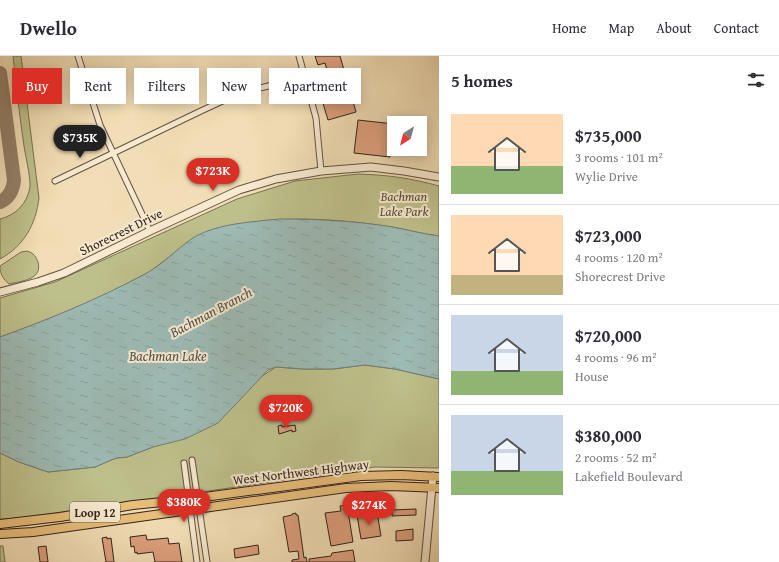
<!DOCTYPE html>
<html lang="en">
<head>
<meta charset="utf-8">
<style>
	:root { --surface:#fff; --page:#f7f7f7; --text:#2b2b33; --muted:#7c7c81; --line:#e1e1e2; --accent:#d93025 }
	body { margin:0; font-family:"Gentium Book Plus",serif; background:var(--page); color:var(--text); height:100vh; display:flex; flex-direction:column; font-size:15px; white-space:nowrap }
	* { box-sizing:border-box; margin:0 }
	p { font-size:13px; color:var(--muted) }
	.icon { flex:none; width:22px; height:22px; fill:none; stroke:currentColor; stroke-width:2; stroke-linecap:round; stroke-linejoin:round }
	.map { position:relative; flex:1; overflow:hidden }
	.details { display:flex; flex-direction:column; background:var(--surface); width:340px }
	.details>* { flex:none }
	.top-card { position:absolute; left:12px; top:12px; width:367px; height:36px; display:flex; gap:8px }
	.needle { width:26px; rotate:216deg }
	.tools { position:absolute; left:387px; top:60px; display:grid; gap:8px }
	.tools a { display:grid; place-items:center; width:40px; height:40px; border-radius:0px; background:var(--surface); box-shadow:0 2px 10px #0003; font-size:20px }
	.price { position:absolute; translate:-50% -34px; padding:0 9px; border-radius:14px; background:var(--accent); color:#fff; font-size:13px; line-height:26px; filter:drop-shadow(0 1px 2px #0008) }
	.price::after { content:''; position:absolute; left:50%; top:24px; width:12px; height:9px; margin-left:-6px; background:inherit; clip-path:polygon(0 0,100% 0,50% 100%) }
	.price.selected { background:#222; color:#fff }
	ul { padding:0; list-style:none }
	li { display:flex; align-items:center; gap:12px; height:100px; padding:0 12px }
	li+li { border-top:1px solid var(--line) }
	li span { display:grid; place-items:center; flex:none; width:112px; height:80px; border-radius:0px; color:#555 }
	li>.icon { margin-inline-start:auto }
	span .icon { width:48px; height:48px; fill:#fffc; stroke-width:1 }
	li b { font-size:17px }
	h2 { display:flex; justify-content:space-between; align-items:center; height:48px; padding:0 12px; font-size:17px }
	.pill { padding:0 14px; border-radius:0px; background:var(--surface); box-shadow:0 2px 10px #0003; font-size:14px; line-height:36px }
	.pill.selected { background:var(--accent); color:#fff }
	header { display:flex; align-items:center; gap:24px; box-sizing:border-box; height:56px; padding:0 20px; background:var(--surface); border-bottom:1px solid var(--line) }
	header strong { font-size:19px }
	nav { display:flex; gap:22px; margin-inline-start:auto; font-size:14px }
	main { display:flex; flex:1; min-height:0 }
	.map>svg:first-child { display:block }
</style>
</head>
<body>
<header>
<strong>Dwello</strong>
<nav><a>Home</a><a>Map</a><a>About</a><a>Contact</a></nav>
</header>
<main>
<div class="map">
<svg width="439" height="506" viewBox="0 0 439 506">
	<defs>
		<pattern id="water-ripples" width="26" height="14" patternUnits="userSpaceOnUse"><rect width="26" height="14" fill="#9dbbb5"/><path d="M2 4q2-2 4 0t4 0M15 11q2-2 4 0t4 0" fill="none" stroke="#88a09b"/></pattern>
	</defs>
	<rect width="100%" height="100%" fill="#f2deb6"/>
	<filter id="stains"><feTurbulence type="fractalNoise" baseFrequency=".005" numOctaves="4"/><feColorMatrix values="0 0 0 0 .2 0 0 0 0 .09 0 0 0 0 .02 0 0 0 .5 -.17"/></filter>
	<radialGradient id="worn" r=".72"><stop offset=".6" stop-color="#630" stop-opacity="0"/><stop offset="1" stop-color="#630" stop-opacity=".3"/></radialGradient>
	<g fill="#bec08b" stroke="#787254">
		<path d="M13 0H21L39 142C36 168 24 190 0 203V163C16 159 27 148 30 131 31 122 24 94 23 83 19 55 16 28 13 0Z"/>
		<path d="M358 118C388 119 410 122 439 130V180C423 178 408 174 392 171 346 164 300 160 253 166 240 168 227 169 215 173 189 182 171 201 149 216 141 221 131 225 123 230 83 250 42 266 0 281V242L55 226 237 143 295 125Z"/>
		<path d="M27 195C34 197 36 201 38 206 43 224 21 225 9 228 3 223 0 218 0 210L21 196Z"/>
		<polygon points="365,309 395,313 439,323 439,412 375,411 21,462 0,463 0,397 19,406 48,416 95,411 116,402 127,401 153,391 276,311 303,313 333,313"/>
		<polygon points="0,490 3,490 5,506 0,506"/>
	</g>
	<path fill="url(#water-ripples)" stroke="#727e78" d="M279 163C317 163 356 165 393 171 409 174 423 178 439 180V323L395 313 365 309 333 313H303L276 311 268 314 218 367 185 383 153 391 127 401 116 402 95 411 48 416 19 406 0 397V281C50 263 98 243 145 218 164 208 178 191 196 180 221 167 252 166 279 163Z"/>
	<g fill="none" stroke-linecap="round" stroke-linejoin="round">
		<path stroke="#92806a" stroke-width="14" d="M0 17 14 124C13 134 9 142 0 146"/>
	</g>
	<g fill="#dda07d" stroke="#32231d">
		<polygon points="315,0 340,0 356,56 328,64 315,21 328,17 325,7 318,9"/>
		<polygon points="358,64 394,68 394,84 392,84 390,101 354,97"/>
		<polygon points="282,369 282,371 295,369 296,375 292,376 292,374 279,378 278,370"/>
		<polygon points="347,449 353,486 331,490 325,457 341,455 340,450"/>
		<polygon points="416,453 416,459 392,460 392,454"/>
		<polygon points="377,456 381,480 361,483 357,459"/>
		<polygon points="296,457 296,459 298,459 304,502 306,501 307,506 292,506 292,504 299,503 298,495 289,496 283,461 292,459 292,458"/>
		<polygon points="413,473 413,484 396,485 396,475"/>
		<polygon points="146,479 147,484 168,482 169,488 179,487 182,506 155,506 153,496 137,498 137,496 135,497 134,490 131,491 130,481"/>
		<polygon points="107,481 107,483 111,482 114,506 106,506 102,482"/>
		<polygon points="258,489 259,498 235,502 234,493"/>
		<polygon points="46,490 48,506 40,506 38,491"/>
		<polygon points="353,494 355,506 309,506 309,503 331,500 332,497"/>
	</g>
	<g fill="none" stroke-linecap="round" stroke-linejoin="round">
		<defs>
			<g id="minor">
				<polyline points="78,0 100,69 150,175"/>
				<polyline points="299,0 316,62 321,115"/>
				<polyline points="55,125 203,54 229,42 256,33 305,21"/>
				<polyline points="192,404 207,506"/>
				<polyline points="184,407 197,506"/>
			</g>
			<g id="tertiary">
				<polyline points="0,236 38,226 64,217 150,175 239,134 276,123 321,115 371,111 404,115 439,121"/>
				<polyline points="425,506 433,420"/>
			</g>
			<g id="primary">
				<polyline points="0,468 60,461 133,449 182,444 361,420 401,419 439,421"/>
				<polyline points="0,478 33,476 346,432 391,430 439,432"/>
			</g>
		</defs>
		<use href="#minor" stroke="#625243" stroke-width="7"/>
		<use href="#tertiary" stroke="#625243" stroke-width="9"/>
		<use href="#primary" stroke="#32231d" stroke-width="10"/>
		<use href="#minor" stroke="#f7ead0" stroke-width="5"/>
		<use href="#tertiary" stroke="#f7ead0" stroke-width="7"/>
		<use href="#primary" stroke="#e9bf7b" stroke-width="8"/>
	</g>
	<g text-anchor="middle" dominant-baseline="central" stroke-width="4" stroke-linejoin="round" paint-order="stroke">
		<rect fill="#f7ead0" stroke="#6d5f53" stroke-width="1" x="70" y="446" width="50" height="20" rx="3"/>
		<g font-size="12" font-weight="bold" fill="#32231d">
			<text x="95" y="456">Loop 12</text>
		</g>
		<g font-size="13" font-style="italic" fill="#554a38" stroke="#f7ead0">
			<text x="404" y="140">Bachman<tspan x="404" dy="15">Lake Park</tspan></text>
		</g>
		<g font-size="13" fill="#32231d" stroke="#f7ead0">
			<text transform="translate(121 176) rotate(-26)">Shorecrest Drive</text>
			<text transform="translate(301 416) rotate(-7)">West Northwest Highway</text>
		</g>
		<g font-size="14" font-style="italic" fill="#52514b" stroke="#f7ead0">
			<text transform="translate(211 256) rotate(-28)">Bachman Branch</text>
			<text x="168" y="300">Bachman Lake</text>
		</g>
	</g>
	<rect width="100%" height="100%" filter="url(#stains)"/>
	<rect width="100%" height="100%" fill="url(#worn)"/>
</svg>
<div class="tools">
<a><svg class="needle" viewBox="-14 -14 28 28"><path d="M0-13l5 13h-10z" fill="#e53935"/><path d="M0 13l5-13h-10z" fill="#7c7c81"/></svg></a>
</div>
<b class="price selected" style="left:80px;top:103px">$735K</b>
<b class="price" style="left:213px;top:136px">$723K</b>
<b class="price" style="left:286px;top:373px">$720K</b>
<b class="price" style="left:184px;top:467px">$380K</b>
<b class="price" style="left:369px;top:470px">$274K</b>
<div class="top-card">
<a class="pill selected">Buy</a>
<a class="pill">Rent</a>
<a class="pill">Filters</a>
<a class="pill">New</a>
<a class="pill">Apartment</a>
</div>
</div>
<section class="details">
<h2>5 homes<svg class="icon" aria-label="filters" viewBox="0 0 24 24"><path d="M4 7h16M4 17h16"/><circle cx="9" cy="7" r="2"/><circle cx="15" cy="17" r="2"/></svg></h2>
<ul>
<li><span style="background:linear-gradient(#ffd9b3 65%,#8fb573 0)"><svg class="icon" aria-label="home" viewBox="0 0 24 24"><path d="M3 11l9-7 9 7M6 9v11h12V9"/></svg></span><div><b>$735,000</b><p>3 rooms · 101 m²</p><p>Wylie Drive</p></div></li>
<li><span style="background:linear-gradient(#ffd9b3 75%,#c2b280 0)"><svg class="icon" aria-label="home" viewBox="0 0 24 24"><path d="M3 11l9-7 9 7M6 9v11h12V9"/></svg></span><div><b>$723,000</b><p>4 rooms · 120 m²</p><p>Shorecrest Drive</p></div></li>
<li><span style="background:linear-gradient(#c9d6e8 70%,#8fb573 0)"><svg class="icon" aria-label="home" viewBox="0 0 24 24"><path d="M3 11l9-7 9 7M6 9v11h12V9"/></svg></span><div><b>$720,000</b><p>4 rooms · 96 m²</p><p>House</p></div></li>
<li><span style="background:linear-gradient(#c9d6e8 70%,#8fb573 0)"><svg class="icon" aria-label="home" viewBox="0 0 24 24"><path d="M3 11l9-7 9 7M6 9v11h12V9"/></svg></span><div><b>$380,000</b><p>2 rooms · 52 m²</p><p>Lakefield Boulevard</p></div></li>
</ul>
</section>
</main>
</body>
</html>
